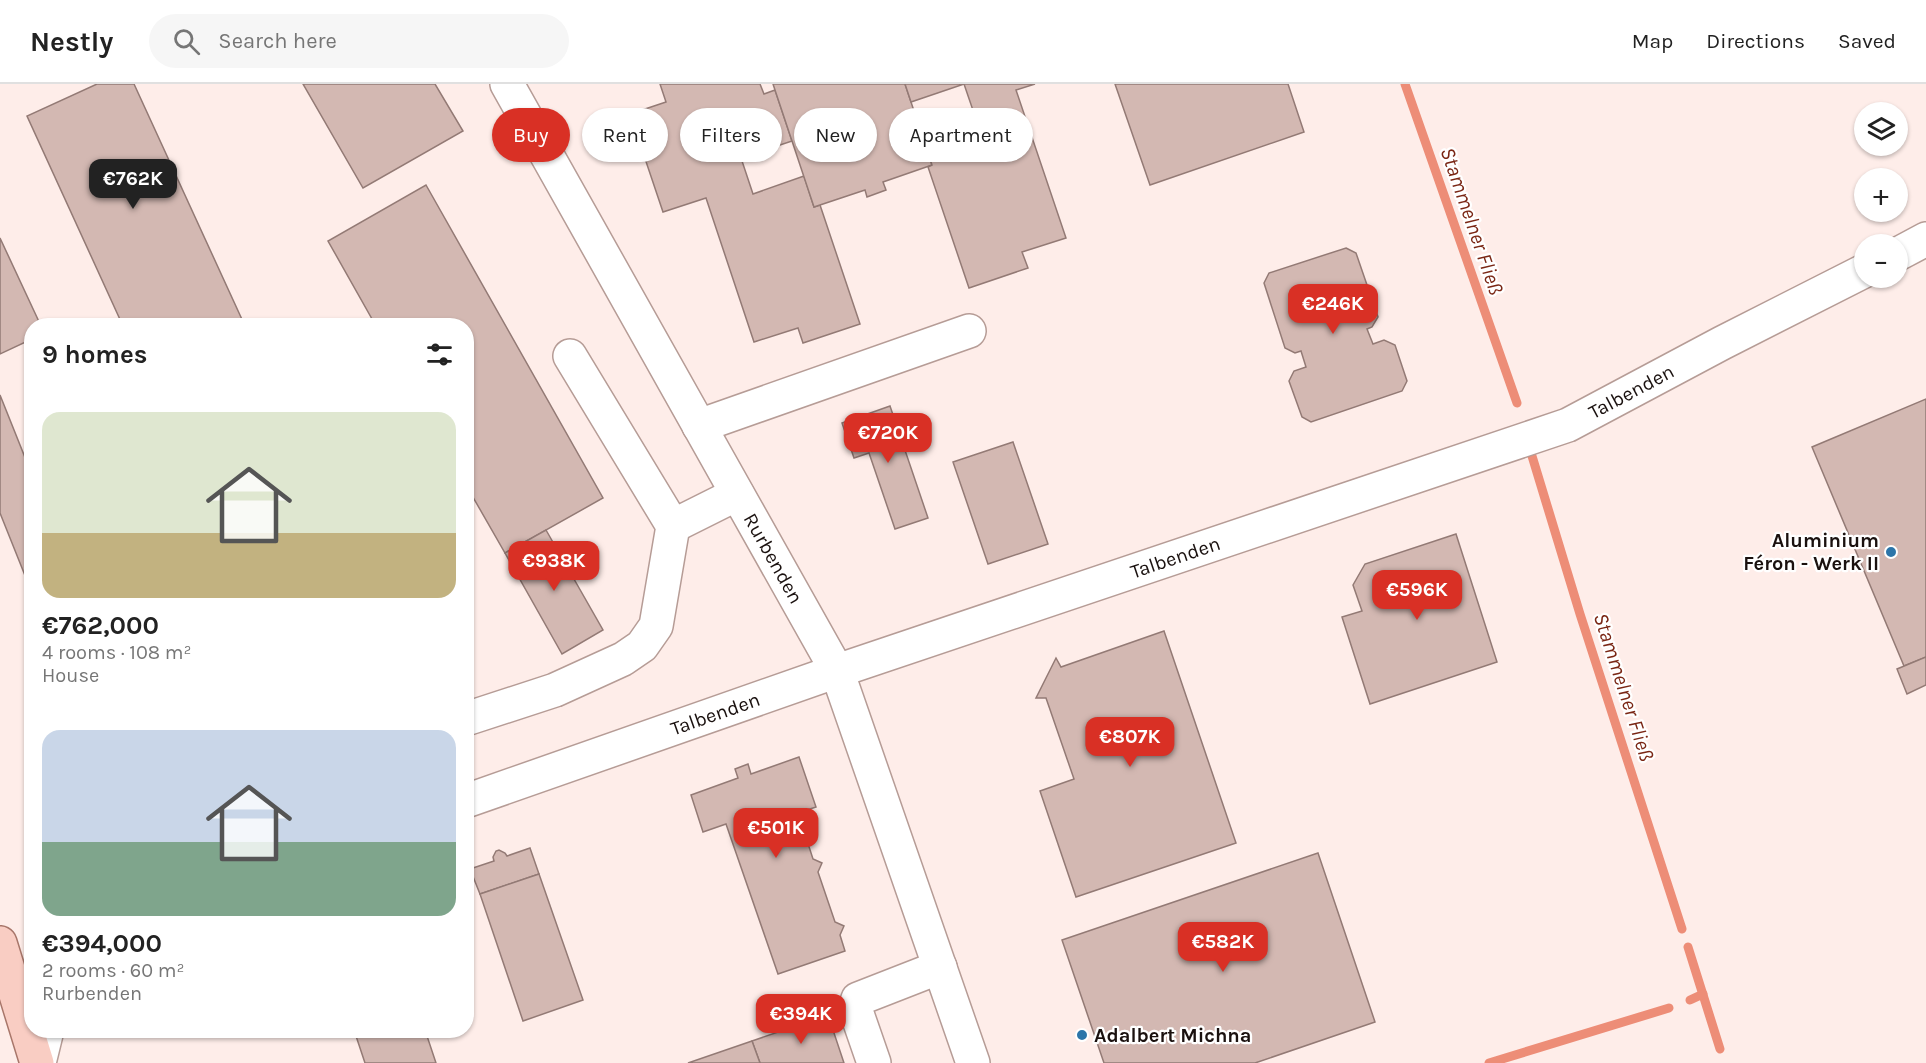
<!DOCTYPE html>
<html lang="en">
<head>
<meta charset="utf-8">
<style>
	:root { --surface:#fff; --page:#f6f6f6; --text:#222; --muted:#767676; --line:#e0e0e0; --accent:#d93025 }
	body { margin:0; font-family:Karla,sans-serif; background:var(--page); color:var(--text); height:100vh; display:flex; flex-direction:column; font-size:22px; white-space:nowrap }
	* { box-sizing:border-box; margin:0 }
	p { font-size:20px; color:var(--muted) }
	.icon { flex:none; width:33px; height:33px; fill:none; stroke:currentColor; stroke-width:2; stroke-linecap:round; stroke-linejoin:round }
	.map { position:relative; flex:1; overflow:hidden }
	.details { position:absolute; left:24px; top:234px; width:450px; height:720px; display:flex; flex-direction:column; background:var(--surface); border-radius:24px; box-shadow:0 2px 4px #0004 }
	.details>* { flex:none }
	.guide { position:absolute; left:492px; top:24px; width:570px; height:54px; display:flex; gap:12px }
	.controls { position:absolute; left:1854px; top:18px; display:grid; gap:12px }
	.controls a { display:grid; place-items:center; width:54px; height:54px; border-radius:50%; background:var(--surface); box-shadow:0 2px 4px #0004; font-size:30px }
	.price { position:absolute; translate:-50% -51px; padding:0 14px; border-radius:12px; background:var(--accent); color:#fff; font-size:20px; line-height:39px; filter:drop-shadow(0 2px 3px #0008) }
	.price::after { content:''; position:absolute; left:50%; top:36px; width:18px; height:14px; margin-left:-9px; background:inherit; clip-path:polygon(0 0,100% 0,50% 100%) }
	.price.on { background:#222; color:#fff }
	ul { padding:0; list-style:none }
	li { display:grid; align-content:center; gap:12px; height:318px; padding:0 18px }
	li span { display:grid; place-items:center; height:186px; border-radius:18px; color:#555 }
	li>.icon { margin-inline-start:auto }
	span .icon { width:108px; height:108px; fill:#fffc; stroke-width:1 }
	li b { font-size:26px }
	h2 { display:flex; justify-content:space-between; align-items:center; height:72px; padding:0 18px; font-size:26px }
	.chip { padding:0 21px; border-radius:27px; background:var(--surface); box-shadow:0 2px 4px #0004; font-size:21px; line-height:54px }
	.chip.on { background:var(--accent); color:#fff }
	header { display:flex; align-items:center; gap:36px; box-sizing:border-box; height:84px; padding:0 30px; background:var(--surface); border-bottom:2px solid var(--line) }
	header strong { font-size:28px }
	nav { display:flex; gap:33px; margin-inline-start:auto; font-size:21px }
	.search { width:420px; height:54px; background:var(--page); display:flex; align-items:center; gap:15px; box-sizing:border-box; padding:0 21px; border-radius:33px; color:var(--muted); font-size:22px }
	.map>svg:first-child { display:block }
</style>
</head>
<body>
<header>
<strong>Nestly</strong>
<div class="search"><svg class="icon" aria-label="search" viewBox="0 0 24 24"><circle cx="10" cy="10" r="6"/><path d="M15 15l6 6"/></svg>Search here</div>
<nav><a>Map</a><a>Directions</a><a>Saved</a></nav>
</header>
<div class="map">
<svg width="1926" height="979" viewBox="0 0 1926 979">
	<rect width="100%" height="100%" fill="#feede9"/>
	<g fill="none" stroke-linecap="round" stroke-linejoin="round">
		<g stroke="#ed8d77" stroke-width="9">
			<polyline points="1405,0 1517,319"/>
			<polyline points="1532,372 1580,530 1682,845"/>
			<polyline points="1688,863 1720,965"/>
			<polyline points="1690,916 1703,910"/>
			<polyline points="1489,979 1669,924"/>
		</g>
	</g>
	<g fill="#d3b8b2" stroke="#937a75" stroke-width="1.5">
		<polygon points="97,0 134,0 245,242 123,242 27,32"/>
		<polygon points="303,0 435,0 463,47 363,104"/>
		<polygon points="660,0 760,0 764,10 775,6 792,57 741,74 753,110 804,92 814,123 820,121 860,240 803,259 798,244 754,258 706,114 663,128 630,30 666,18"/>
		<polygon points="773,0 905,0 932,81 883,98 886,106 867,113 865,106 814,123"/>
		<polygon points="905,0 1035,0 1016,6 1066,154 1022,168 1028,184 969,204 928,83 932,81 924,56 977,38 964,0 911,18"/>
		<polygon points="1115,0 1288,0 1304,48 1150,101"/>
		<polygon points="426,101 603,414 505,469 466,401 466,242 376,242 328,157"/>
		<polygon points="0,154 41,242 32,242 32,255 0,270"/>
		<polygon points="1346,164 1356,169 1378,233 1372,243 1367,245 1373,260 1384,256 1395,261 1407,297 1402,307 1311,338 1302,333 1289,297 1294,287 1306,283 1301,267 1295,269 1285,264 1264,199 1269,189"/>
		<polygon points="0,311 32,391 32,509 0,429"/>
		<polygon points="1926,315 1926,573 1904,582 1812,363"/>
		<polygon points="890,322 928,434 895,445 869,369 854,374 842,339"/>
		<polygon points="1013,358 1048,460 988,480 953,378"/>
		<polygon points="546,446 603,546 562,570 505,469"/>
		<polygon points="1456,450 1497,578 1370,620 1342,533 1362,527 1353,501 1365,480"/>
		<polygon points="1164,547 1236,759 1076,813 1040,707 1074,695 1046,614 1036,614 1056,574 1061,583"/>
		<polygon points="1926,573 1926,601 1907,610 1897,585"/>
		<polygon points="799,673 816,723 798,729 813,775 822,779 818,788 835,838 844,842 840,851 845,867 778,890 726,740 703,748 691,711 738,694 735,685 748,680 751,690"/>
		<polygon points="530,764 539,790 480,810 470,785 494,777 493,773 496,767 499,766 505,769 507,772"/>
		<polygon points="1318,769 1375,938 1255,979 1104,979 1062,856"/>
		<polygon points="539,790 583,916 523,937 480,810"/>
		<polygon points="828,931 844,979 760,979 752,957"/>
		<polygon points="354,946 425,946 436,979 365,979"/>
		<polygon points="752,957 760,979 688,979"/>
	</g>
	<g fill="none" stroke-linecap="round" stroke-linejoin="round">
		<defs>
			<g id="minor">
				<path id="s1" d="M507 0 837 587 973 979"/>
				<polyline points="1898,170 1926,155"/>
				<polyline points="699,342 969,247"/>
				<polyline points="673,442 737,410"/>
				<polyline points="466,635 555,606 623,575 642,562 656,542 673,442 570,272"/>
				<path id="s2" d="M466 717 837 587 1568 341 1722 259 1864 187"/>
				<polyline points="39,979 47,946"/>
				<polyline points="874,979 855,924 858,915 940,883"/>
			</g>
			<polyline id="major" points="0,859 37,979"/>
		</defs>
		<use href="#minor" stroke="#b69c96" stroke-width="36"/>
		<use href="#major" stroke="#a8766a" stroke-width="36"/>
		<use href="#minor" stroke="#fff" stroke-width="33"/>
		<use href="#major" stroke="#f9cdc3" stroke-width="33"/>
	</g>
	<g fill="#2c75a9" stroke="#fff" stroke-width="2">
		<circle cx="1891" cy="468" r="6"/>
		<circle cx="1082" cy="951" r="6"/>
	</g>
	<g text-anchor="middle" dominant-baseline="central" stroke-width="4.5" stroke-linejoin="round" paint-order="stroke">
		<g font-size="20" fill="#1a110f" stroke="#fff">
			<text stroke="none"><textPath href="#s2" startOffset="1236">Talbenden</textPath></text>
			<text stroke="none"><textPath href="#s2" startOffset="750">Talbenden</textPath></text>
			<text stroke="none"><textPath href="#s1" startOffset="544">Rurbenden</textPath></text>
			<text stroke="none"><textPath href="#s2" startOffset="264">Talbenden</textPath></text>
		</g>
		<g font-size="20" font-weight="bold" fill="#1a110f" stroke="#fff" text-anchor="end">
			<text x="1879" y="456">Aluminium<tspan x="1879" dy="23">Féron - Werk II</tspan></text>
			<text x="1094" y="951" text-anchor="start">Adalbert Michna</text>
		</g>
		<g font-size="21" font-style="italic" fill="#7a2614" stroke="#fff">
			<text transform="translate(1472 137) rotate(71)">Stammelner Fließ</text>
			<text transform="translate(1624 603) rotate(72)">Stammelner Fließ</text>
		</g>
	</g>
</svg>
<div class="controls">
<a><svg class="icon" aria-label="layers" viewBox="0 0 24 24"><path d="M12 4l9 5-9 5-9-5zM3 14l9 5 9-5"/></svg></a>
<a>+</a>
<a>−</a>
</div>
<b class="price on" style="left:133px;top:126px">€762K</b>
<b class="price" style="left:1333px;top:251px">€246K</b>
<b class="price" style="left:888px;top:380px">€720K</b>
<b class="price" style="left:554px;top:508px">€938K</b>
<b class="price" style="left:1417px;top:537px">€596K</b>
<b class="price" style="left:1130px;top:684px">€807K</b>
<b class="price" style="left:776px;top:775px">€501K</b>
<b class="price" style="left:1223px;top:889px">€582K</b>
<b class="price" style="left:801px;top:961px">€394K</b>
<div class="guide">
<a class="chip on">Buy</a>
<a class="chip">Rent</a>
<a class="chip">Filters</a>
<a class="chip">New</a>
<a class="chip">Apartment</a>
</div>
<section class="details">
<h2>9 homes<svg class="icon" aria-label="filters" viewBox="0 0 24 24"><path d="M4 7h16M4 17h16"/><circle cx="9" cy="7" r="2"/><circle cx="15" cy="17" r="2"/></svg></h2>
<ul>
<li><span style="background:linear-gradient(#dfe7d0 65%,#c2b280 0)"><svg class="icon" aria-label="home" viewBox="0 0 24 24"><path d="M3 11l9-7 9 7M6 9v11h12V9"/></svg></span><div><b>€762,000</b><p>4 rooms · 108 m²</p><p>House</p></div></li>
<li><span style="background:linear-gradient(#c9d6e8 60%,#7fa58c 0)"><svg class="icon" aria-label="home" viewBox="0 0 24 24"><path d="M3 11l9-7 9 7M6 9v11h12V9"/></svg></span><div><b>€394,000</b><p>2 rooms · 60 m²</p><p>Rurbenden</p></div></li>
</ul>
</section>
</div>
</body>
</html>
